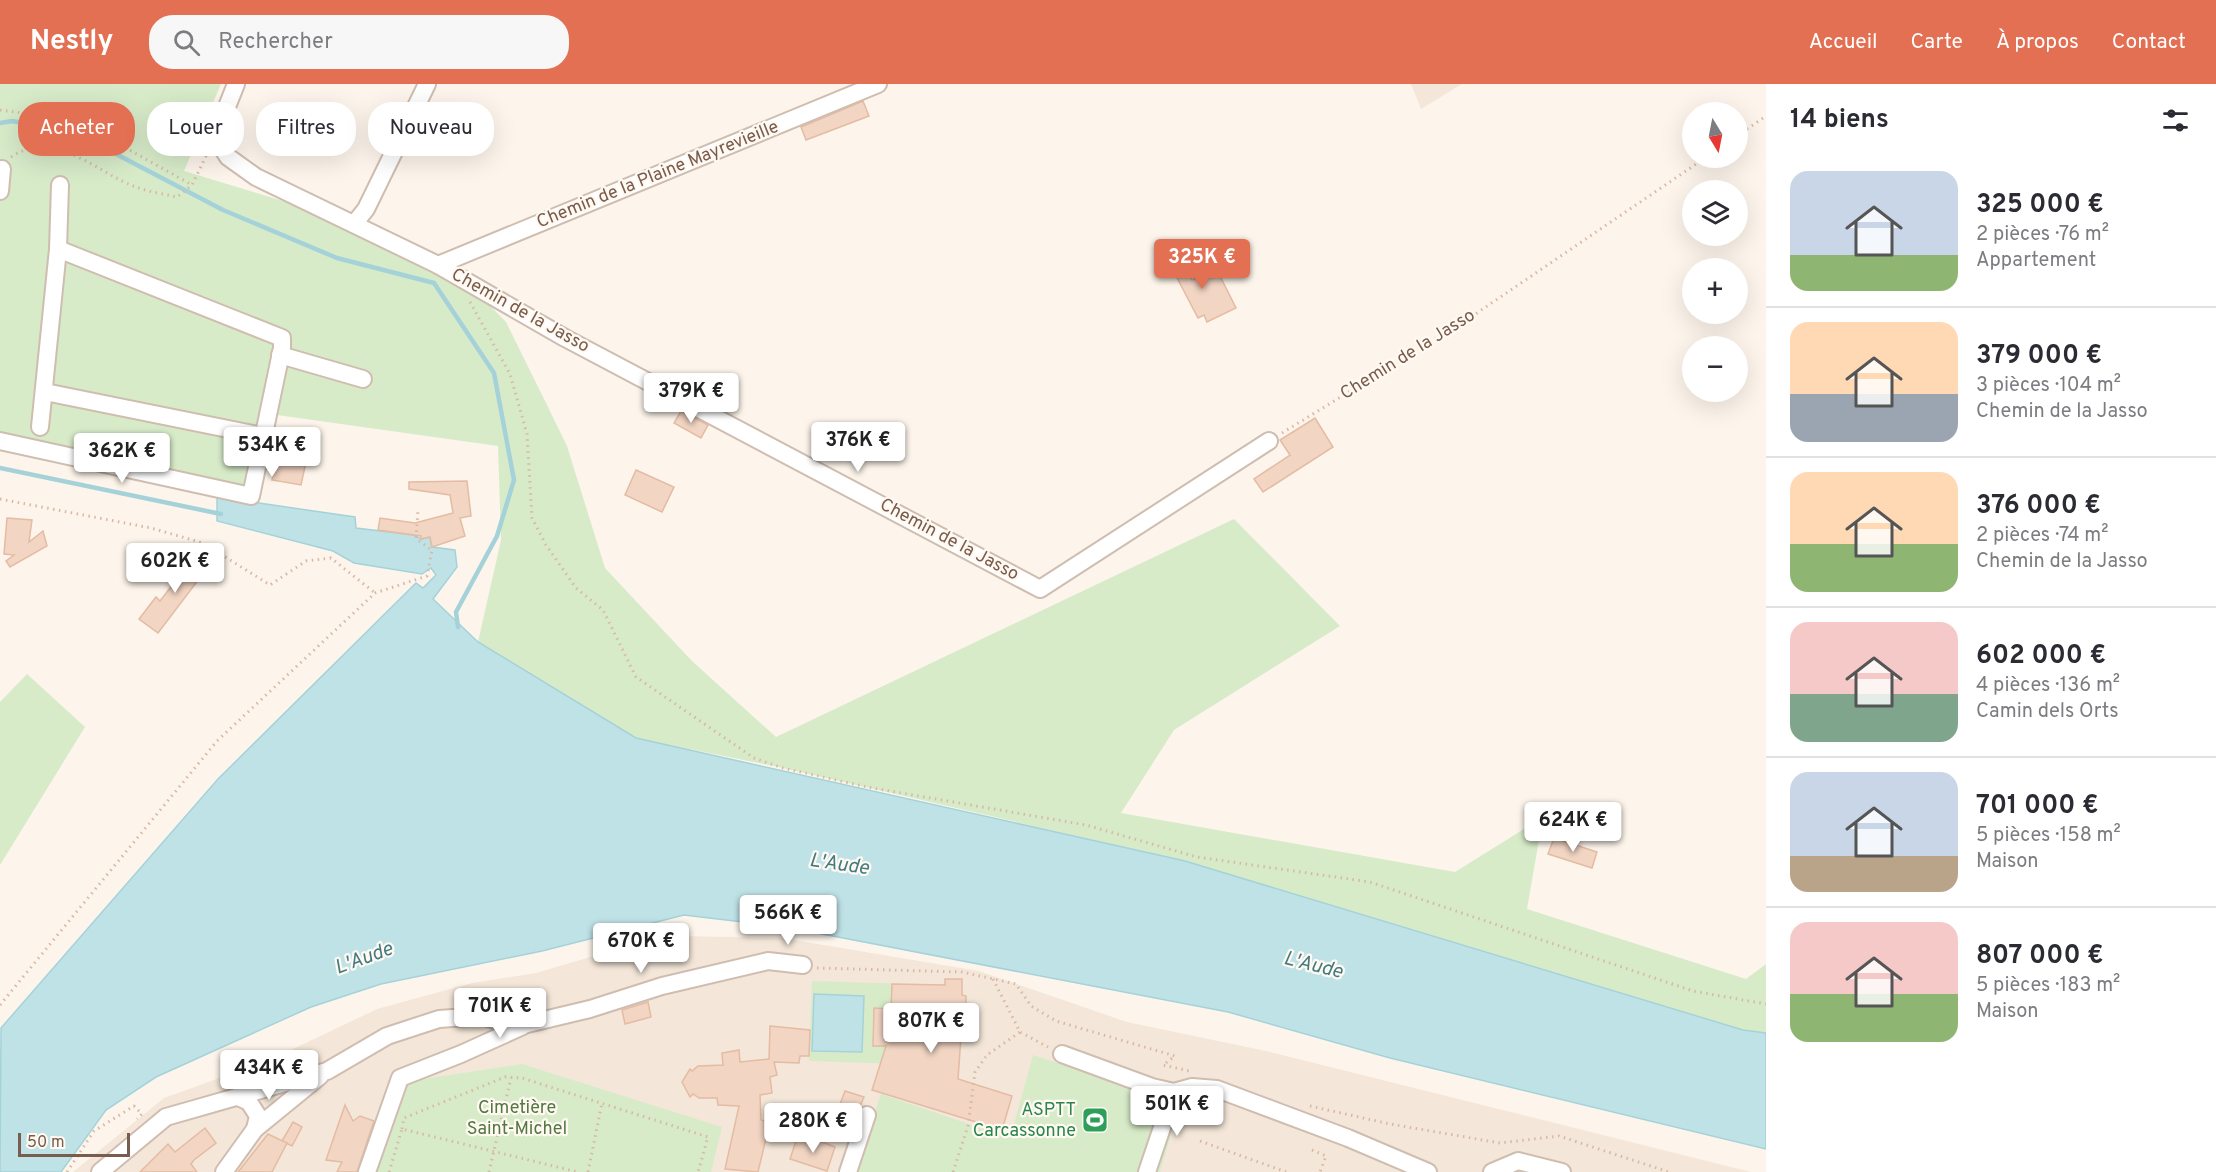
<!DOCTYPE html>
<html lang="fr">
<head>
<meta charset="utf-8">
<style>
	:root { --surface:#fff; --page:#f7f7f7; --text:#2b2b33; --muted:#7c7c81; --line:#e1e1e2; --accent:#e47053 }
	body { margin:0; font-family:Overpass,sans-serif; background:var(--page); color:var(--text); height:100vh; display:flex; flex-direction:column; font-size:22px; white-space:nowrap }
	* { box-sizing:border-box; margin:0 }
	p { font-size:20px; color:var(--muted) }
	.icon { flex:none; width:33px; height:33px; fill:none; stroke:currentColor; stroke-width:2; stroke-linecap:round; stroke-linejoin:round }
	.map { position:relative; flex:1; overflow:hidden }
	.drawer { display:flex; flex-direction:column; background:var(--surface); width:450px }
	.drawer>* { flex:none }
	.guide { position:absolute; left:18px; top:18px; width:570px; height:54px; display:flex; gap:12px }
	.needle { width:39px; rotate:170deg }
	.tools { position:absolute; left:1682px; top:18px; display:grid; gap:12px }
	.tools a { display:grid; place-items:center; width:66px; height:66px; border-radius:50%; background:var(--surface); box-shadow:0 6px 24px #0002; font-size:30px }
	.scale { position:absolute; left:18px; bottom:15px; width:112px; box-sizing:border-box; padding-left:6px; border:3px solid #785c4d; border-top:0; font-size:16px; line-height:21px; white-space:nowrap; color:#785c4d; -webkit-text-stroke:4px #fff9f2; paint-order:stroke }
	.price { position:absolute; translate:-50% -51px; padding:0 14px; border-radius:6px; background:#fff; color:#222; font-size:20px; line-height:39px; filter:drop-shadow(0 2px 3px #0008) }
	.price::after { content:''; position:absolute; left:50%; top:36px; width:18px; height:14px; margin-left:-9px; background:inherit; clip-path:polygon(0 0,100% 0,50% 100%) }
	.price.current { background:var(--accent); color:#fff }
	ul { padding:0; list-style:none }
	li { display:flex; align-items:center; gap:18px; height:150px; padding:0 24px }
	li+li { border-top:2px solid var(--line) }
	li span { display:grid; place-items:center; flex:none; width:168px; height:120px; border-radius:18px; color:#555 }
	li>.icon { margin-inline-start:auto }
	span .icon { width:72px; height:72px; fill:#fffc; stroke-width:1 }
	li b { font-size:26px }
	h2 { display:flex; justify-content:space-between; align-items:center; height:72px; padding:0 24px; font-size:26px }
	.pill { padding:0 21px; border-radius:24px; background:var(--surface); box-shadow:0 6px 24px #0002; font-size:21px; line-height:54px }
	.pill.current { background:var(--accent); color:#fff }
	header { display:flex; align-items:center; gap:36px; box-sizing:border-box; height:84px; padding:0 30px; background:var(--accent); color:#fff }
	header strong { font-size:28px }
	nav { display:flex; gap:33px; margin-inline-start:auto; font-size:21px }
	.search { width:420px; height:54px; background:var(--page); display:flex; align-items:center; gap:15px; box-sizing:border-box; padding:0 21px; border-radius:24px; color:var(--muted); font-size:22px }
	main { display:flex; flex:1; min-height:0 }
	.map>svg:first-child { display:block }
</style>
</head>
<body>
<header>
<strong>Nestly</strong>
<div class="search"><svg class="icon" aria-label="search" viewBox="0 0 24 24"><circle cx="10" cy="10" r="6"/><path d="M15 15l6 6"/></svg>Rechercher</div>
<nav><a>Accueil</a><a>Carte</a><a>À propos</a><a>Contact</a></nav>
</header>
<main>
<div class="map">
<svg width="1766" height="1088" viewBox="0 0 1766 1088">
	<rect width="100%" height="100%" fill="#fdf5eb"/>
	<g fill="#f4e7d9">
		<polygon points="1411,0 1462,0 1421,25"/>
		<polygon points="681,852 782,854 979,887 1127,938 1266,967 1751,1088 73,1088 164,1014 272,975 377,925 472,899 536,889 597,871"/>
	</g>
	<g fill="#d7ebc9">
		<polygon points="0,0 221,0 184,87 359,140 457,188 506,238 546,319 567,362 605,484 692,577 776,653 1234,435 1340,542 1174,646 1121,729 1455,788 1543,733 1527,825 1746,895 1766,880 1766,949 1743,946 1185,777 783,684 635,654 478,558 501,456 498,362 277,331 261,410 0,351"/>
		<polygon points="27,590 85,643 0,781 0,618"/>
		<polygon points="945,895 962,895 962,911 967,911 966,952 961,953 960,982 809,977 812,897 945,901"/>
		<polygon points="1033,971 1181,1019 1160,1088 855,1088 881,1010 1010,1054"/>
		<polygon points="522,980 722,1043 711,1088 374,1088 404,998"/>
	</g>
	<g fill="#bfe2e7" stroke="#a5d2d9" stroke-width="1.5">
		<polygon points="217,413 355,433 356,444 414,451 421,455 430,453 432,463 455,466 457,483 433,515 478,558 636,654 1185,777 1743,946 1766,949 1766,1065 1390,974 1228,928 786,843 684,831 542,867 381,900 311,923 156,993 106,1026 61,1088 0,1088 1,944 218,695 416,499 423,504 436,491 431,484 422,490 354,479 333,467 217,437"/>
		<polygon points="814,910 864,912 862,968 812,967"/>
	</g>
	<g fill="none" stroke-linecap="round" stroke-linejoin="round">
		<g stroke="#a5d2d9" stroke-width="4.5">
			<polyline points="0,39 12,37 72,47 223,126 337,174 434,199 494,289 514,396 497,452 456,528 458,543"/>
			<polyline points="0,384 221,430"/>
		</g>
	</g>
	<g fill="#f2d5c3" stroke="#e4bba3" stroke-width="1.5">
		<polygon points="863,17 869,32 806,56 801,43"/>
		<polygon points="1171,162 1192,196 1216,184 1236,224 1207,238 1204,231 1198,234 1163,167"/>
		<polygon points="681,327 708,341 701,354 674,339"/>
		<polygon points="1315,334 1333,363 1263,408 1254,395 1290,371 1280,356"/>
		<polygon points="283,374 306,378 301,401 272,396 275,378 282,380"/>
		<polygon points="636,386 674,403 662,428 625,411"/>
		<polygon points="467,397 471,432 460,434 465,452 432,463 430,453 421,455 421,452 378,446 380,434 415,439 453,429 450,411 409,405 409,398"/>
		<polygon points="7,434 32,436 29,458 43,447 47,462 10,483 6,477 14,471 4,470"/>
		<polygon points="198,468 212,478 158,549 139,535 156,513 160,517"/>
		<polygon points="1554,754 1597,768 1592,784 1548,770"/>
		<polygon points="945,895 962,895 962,911 966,912 965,953 961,952 958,995 1012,1012 1002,1046 872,1006 886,962 873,962 874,924 891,925 892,900 945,901"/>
		<polygon points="648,918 651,933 625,940 622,926"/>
		<polygon points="770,942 810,946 809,972 800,972 799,979 774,978 777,991 770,993 772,1009 760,1011 761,1036 770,1038 758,1088 725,1085 739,1022 718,1021 717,1014 699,1014 693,1010 690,1013 682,998 690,985 692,987 698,982 723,981 722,969 739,966 740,978 769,975"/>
		<polygon points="845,1007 864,1013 857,1029 839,1023"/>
		<polygon points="345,1021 353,1037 360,1032 374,1037 357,1088 337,1088 342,1078 326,1076"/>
		<polygon points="293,1038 302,1043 292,1062 282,1057"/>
		<polygon points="205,1044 216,1059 194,1076 191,1080 197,1088 140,1088 168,1060 175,1068"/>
		<polygon points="268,1050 287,1059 272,1088 238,1088"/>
		<polygon points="797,1054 814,1059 815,1055 835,1063 827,1087 790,1075"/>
	</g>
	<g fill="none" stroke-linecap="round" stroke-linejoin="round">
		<defs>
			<g id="minor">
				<polyline points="236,0 215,53 228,73 256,93 438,181 565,254 1040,505 1269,357"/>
				<polyline points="0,107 2,85"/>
				<polyline points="354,140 366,125 427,0"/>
				<polyline points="58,165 60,101"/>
				<polyline points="438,181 878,0"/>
				<polyline points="280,271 363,295"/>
				<polyline points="45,308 263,352"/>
				<polyline points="0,357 251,412 282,264 282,254 58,165 40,343"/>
				<polyline points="1062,970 1152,1003 1174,1008 1192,1003 1217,1005 1348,1054 1428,1088"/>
				<polyline points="238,1013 249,1018 258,1032 255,1045"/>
				<polyline points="100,1088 166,1033 327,987 387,952 439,935 481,932 512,941 523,941 590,925 662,902 768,877 803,881"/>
				<polyline points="224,1088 255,1045 320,992"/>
				<polyline points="367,1088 400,994 461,970 523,942"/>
				<polyline points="848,1088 867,1031"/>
				<polyline points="1147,1088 1174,1008"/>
				<polyline points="1492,1088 1518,1077 1562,1088"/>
			</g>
		</defs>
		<use href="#minor" stroke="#cfbdb0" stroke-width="20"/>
		<g stroke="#d8b8a5" stroke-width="3" stroke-dasharray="1.5 4.5" stroke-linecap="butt">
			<polyline points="0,26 60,34 94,46 192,101"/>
			<polyline points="1737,52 1766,32"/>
			<path d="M11 73C55 44 97 89 136 103 149 108 164 110 177 113L192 101 208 68"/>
			<polyline points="470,218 510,290 527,350 532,434 546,461 576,504 603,526 636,593 754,674 783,684 867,703 1086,741 1197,773 1370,798 1693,907 1766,920"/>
			<polyline points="1282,349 1471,233 1705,74"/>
			<polyline points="0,415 151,444 203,459 270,501 306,477 331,474 375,509"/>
			<polyline points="817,884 962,888 1016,900 1031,922 1056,937 1175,972 1163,981 1189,987"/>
			<polyline points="993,895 1020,948 1048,963"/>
			<polyline points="0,921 217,657 375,509 427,492 432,466 416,455 418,426"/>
			<polyline points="1310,1022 1390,1040 1500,1059 1559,1052 1669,1088"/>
			<polyline points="402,1045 404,1034 505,993 522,994 708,1053 698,1088"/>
			<polyline points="1200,1057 1286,1088"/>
			<polyline points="1312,1066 1326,1072 1320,1088"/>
			<polyline points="67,1088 94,1047 134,1022 142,1030 137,1035"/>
			<polyline points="389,1088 402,1045 578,1088"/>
			<polyline points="489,1088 511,994"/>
			<polyline points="588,1088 602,1019"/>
			<polyline points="953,1088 968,1042 975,988 987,971 1020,948"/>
		</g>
		<use href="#minor" stroke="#fff" stroke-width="16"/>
	</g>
	<defs>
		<symbol id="stadium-square" viewBox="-11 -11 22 22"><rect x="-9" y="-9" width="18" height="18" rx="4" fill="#2e9e5b" stroke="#fff9f2"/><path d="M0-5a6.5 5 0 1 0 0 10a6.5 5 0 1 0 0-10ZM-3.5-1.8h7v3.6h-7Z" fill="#fff"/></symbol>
	</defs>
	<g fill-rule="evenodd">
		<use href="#stadium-square" x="1080" y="1021" width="30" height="30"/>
	</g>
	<g text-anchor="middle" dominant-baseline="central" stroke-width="4.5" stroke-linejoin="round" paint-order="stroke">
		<g font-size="18" fill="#785c4d" stroke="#fff9f2">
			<text transform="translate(658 91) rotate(-22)">Chemin de la Plaine Mayrevieille</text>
			<text transform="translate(520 227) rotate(29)">Chemin de la Jasso</text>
			<text transform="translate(1408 271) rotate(-32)">Chemin de la Jasso</text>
			<text transform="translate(949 456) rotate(28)">Chemin de la Jasso</text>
		</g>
		<g font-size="18" fill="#537842" stroke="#fff9f2">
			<text x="517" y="1024">Cimetière<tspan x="517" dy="21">Saint-Michel</tspan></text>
		</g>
		<g font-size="18" fill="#27864d" stroke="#fff9f2" text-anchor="end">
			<text x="1076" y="1026">ASPTT<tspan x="1076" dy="21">Carcassonne</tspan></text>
		</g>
		<g font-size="20" font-style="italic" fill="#437b83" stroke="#fff9f2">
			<text transform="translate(839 781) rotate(8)">L'Aude</text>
			<text transform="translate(364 875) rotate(-20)">L'Aude</text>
			<text transform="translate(1313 882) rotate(14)">L'Aude</text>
		</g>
	</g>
</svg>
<div class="tools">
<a><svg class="needle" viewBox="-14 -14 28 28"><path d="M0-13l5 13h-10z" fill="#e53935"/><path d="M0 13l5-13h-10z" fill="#7c7c81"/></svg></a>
<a><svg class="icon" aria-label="layers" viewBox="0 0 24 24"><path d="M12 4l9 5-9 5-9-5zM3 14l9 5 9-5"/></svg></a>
<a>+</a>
<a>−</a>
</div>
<div class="scale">50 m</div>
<b class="price current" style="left:1202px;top:206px">325K €</b>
<b class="price" style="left:691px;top:340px">379K €</b>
<b class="price" style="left:858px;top:389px">376K €</b>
<b class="price" style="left:272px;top:394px">534K €</b>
<b class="price" style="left:122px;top:400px">362K €</b>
<b class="price" style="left:175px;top:510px">602K €</b>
<b class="price" style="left:1573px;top:769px">624K €</b>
<b class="price" style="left:788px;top:862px">566K €</b>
<b class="price" style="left:641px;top:890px">670K €</b>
<b class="price" style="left:500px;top:955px">701K €</b>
<b class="price" style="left:931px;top:970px">807K €</b>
<b class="price" style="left:269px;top:1017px">434K €</b>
<b class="price" style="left:1177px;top:1053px">501K €</b>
<b class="price" style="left:813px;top:1070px">280K €</b>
<div class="guide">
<a class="pill current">Acheter</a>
<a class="pill">Louer</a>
<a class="pill">Filtres</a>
<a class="pill">Nouveau</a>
</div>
</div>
<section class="drawer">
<h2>14 biens<svg class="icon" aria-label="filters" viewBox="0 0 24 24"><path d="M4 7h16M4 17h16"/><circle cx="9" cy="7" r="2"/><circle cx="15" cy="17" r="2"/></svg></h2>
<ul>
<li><span style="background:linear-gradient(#c9d6e8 70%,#8fb573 0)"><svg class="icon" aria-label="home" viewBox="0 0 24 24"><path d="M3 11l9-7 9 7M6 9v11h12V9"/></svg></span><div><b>325 000 €</b><p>2 pièces · 76 m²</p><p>Appartement</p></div></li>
<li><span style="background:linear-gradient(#ffd9b3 60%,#9aa5b1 0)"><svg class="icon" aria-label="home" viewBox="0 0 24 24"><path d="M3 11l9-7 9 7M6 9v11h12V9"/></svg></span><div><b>379 000 €</b><p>3 pièces · 104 m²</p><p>Chemin de la Jasso</p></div></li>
<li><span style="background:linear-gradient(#ffd9b3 60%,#8fb573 0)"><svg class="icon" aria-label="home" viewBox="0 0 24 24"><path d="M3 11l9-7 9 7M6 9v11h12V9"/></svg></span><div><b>376 000 €</b><p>2 pièces · 74 m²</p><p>Chemin de la Jasso</p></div></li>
<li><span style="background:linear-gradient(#f6c9c9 60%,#7fa58c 0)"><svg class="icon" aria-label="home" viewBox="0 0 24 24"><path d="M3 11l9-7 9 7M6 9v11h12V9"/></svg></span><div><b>602 000 €</b><p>4 pièces · 136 m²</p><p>Camin dels Orts</p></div></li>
<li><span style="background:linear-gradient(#c9d6e8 70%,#b9a48a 0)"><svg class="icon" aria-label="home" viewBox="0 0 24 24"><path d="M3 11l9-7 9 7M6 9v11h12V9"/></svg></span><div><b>701 000 €</b><p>5 pièces · 158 m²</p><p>Maison</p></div></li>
<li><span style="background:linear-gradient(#f6c9c9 60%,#8fb573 0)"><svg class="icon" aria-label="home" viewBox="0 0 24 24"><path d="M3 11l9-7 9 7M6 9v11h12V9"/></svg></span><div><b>807 000 €</b><p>5 pièces · 183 m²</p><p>Maison</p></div></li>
</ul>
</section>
</main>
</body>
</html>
